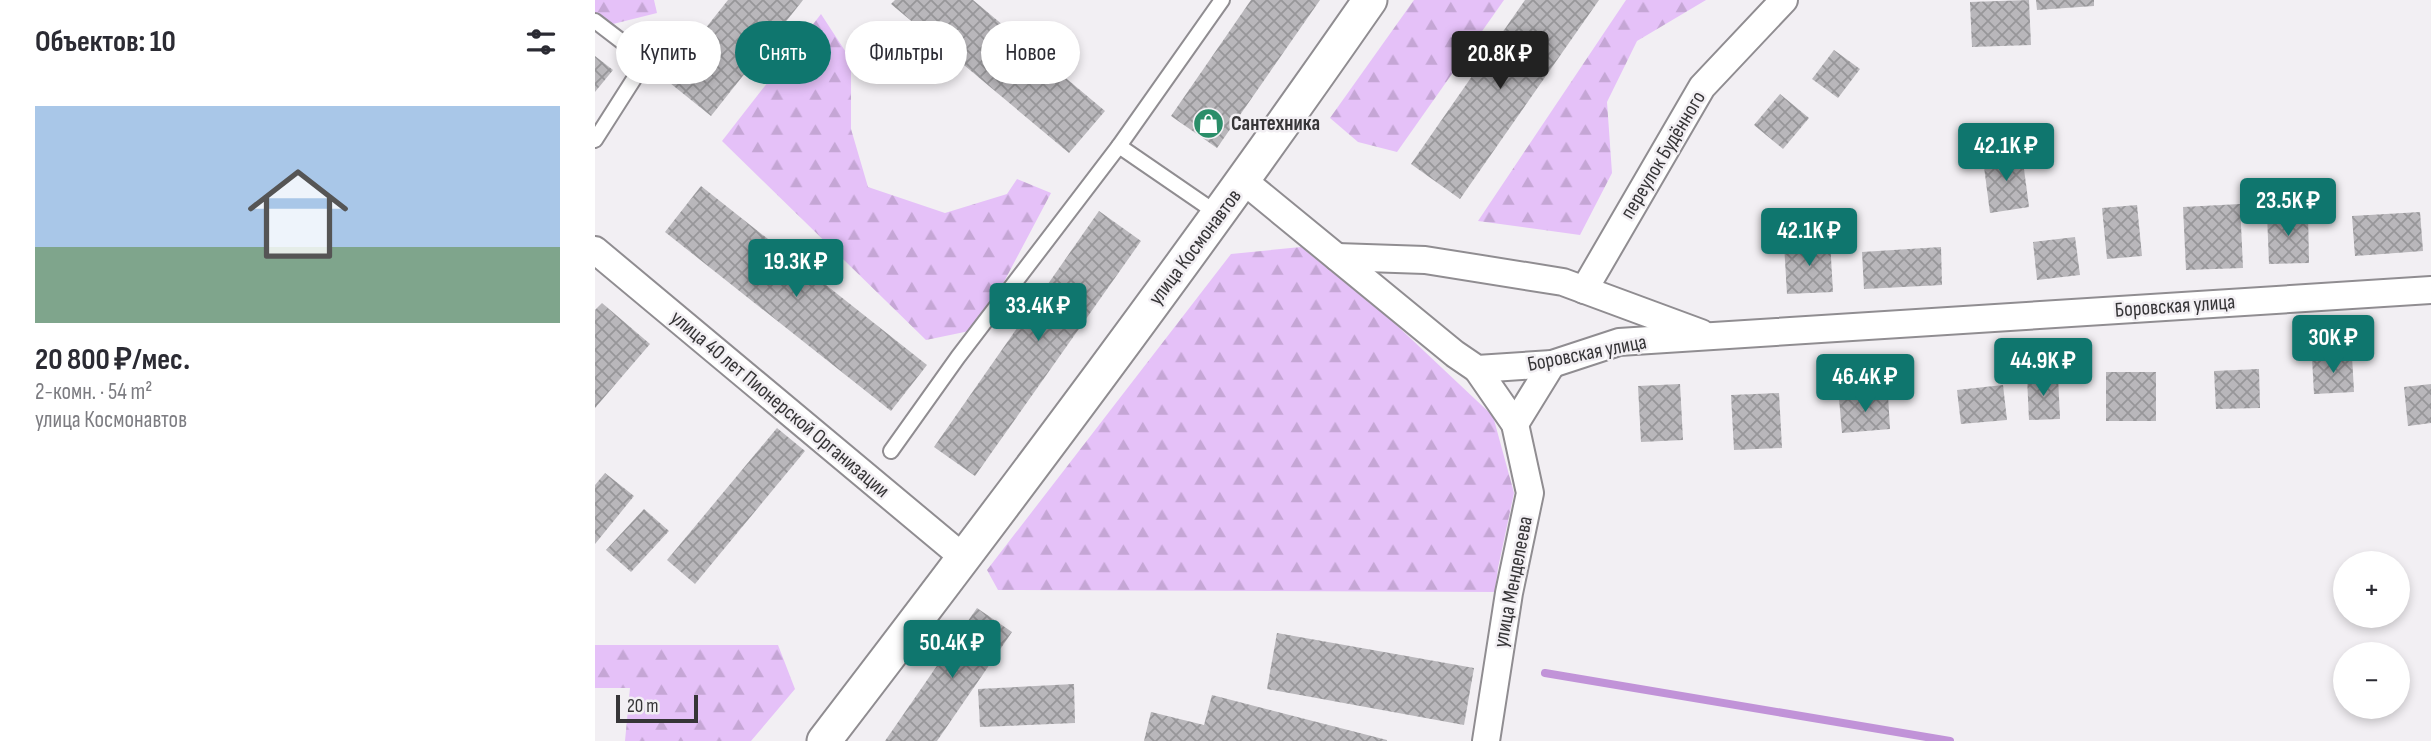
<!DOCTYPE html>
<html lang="ru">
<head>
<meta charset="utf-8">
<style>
	:root { --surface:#fff; --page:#f7f7f7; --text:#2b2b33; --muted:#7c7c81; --line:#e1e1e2; --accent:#0f766e }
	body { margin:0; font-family:"Sofia Sans Condensed",sans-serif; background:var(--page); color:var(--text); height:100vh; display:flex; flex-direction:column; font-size:26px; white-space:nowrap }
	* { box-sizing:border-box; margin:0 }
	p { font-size:23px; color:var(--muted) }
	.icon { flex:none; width:38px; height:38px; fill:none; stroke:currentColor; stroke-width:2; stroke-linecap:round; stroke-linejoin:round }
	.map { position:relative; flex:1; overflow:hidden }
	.side { display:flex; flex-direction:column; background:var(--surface); width:595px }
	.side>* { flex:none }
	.top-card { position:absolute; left:21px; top:21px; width:665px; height:63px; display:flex; gap:14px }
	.fabs { position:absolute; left:1738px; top:551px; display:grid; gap:14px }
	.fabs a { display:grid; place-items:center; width:77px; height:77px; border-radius:50%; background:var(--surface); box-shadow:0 4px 10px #0003; font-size:35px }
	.scale { position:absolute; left:21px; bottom:18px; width:82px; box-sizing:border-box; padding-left:7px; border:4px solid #363537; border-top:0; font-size:19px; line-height:24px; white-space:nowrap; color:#363537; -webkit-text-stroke:5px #f2eff3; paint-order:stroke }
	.price { position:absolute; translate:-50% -60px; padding:0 16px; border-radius:7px; background:var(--accent); color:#fff; font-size:23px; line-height:46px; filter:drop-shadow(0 2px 4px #0008) }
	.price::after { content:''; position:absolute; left:50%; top:42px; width:21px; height:16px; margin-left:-10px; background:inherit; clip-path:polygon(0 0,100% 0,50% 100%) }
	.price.active { background:#222; color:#fff }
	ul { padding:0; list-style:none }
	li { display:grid; align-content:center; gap:14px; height:371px; padding:0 35px }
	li+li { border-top:2px solid var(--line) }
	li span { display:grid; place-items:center; height:217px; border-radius:0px; color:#555 }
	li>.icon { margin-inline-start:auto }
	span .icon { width:126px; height:126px; fill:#fffc; stroke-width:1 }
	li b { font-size:30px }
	h2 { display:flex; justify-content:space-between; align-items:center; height:84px; padding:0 35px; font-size:30px }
	.pill { padding:0 24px; border-radius:32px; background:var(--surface); box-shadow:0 4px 10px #0003; font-size:24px; line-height:63px }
	.pill.active { background:var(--accent); color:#fff }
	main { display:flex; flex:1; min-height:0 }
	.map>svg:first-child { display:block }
</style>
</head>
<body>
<main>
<section class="side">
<h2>Объектов: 10<svg class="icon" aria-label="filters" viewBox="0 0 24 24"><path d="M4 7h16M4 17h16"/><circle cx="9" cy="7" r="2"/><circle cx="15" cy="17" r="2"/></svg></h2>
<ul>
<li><span style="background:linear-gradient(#a9c7e8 65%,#7fa58c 0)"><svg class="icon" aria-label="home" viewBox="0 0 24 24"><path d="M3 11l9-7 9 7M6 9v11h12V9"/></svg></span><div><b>20 800 ₽/мес.</b><p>2-комн. · 54 m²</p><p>улица Космонавтов</p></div></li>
</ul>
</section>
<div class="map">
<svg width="1836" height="741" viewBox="0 0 1836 741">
	<defs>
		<pattern id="forest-firs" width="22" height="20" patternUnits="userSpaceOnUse" patternTransform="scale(1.75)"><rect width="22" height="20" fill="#e5c1f8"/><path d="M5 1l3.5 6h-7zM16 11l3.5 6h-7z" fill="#c5a6d5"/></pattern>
		<pattern id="building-cross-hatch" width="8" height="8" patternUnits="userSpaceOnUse" patternTransform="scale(1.75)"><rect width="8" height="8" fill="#b9b7bb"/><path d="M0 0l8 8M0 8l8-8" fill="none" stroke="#979699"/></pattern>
	</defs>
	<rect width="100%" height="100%" fill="#f2eff3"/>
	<g fill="url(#forest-firs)">
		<polygon points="0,0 59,0 62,13 14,25 0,15"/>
		<polygon points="819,0 909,0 802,152 763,142 735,118"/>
		<polygon points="1031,0 1111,0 1042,41 1012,102 1017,173 985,235 883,221"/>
		<polygon points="226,14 256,60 256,129 273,187 350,213 412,194 422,179 456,193 384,329 331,340 127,141"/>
		<polygon points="706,247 795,319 898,416 919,493 903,568 900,592 403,590 392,570 636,254"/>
		<polygon points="0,645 183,645 200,689 156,741 30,741 35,688 0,688"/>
	</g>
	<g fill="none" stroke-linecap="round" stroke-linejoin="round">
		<polyline stroke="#c193d8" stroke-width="8" points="950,673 1355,741"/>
	</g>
	<g fill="url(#building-cross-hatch)">
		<polygon points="133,0 208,0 116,116 70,79"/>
		<polygon points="300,0 378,0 510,111 474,153 296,4"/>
		<polygon points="656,0 725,0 622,148 576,116"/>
		<polygon points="930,0 1004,0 865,199 816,164"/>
		<polygon points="1434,0 1436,45 1377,47 1375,2"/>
		<polygon points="1441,0 1499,0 1499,6 1442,10"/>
		<polygon points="1239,50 1265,69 1243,98 1217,79"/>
		<polygon points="0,56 18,70 0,92"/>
		<polygon points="1185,94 1214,118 1188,149 1159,125"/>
		<polygon points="1427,154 1434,207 1395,213 1388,159"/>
		<polygon points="106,186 332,365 296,411 70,232"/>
		<polygon points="1645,204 1648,268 1591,270 1588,207"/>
		<polygon points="1542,205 1547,256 1512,259 1507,208"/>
		<polygon points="504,211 546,241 380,476 339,447"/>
		<polygon points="1825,212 1828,251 1760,256 1757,216"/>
		<polygon points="1713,213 1714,263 1674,264 1672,214"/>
		<polygon points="1480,237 1485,275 1442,280 1438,242"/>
		<polygon points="1235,241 1238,292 1192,294 1189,244"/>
		<polygon points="1346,247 1347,285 1269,289 1267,252"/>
		<polygon points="7,303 55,344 0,408 0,310"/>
		<polygon points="1757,356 1759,392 1719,394 1717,358"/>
		<polygon points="1664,369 1665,408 1621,409 1619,371"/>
		<rect x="1511" y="372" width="50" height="49"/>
		<polygon points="1463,376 1465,419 1434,420 1432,377"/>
		<polygon points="1085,384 1088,440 1046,442 1043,386"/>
		<polygon points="1836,384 1836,423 1813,426 1809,387"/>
		<polygon points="1408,385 1412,420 1366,424 1362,390"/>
		<polygon points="1184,393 1187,448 1139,450 1136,395"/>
		<polygon points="1293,395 1295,429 1247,433 1244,398"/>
		<polygon points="182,428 210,451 100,584 72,560"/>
		<polygon points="10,473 39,496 0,544 0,485"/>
		<polygon points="49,509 74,531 36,572 11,550"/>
		<polygon points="382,608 417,632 342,741 290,741"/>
		<polygon points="682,633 879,668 869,725 672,689"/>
		<polygon points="479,684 480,723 385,727 383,689"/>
		<polygon points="617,695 792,740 792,741 549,741 556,712 609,725"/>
	</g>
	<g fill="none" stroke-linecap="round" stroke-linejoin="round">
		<defs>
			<g id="service">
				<polyline points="0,21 51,60 0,140"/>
				<polyline points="524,146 627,0"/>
				<polyline points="296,451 363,357 524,146 623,214"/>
			</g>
			<g id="minor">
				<polyline points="649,181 860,354 882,369 957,364 1024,342 1836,290"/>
				<polyline points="0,250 369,558"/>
				<polyline points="742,257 830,260 968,282 1106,333"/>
				<polyline points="989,290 1107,87 1189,0"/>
				<polyline points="882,369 920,424 935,493 914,593 891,741"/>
				<polyline points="920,424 957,364"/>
			</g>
			<path id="tertiary" d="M229 741C416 497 600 252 775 0"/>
		</defs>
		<use href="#service" stroke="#908d91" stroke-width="18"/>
		<use href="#minor" stroke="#908d91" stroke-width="30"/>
		<use href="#tertiary" stroke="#908d91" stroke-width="37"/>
		<use href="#service" stroke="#fff" stroke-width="14"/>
		<use href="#minor" stroke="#fff" stroke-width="26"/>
		<use href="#tertiary" stroke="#fff" stroke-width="33"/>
	</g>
	<defs>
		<symbol id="shop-disc" viewBox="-11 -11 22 22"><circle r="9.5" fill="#2a8e69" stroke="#f2eff3"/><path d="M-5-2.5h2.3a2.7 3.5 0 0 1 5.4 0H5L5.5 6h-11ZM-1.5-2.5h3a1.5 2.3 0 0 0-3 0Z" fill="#fff"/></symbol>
	</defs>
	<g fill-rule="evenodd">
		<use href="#shop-disc" x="596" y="106" width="35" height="35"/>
	</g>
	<g text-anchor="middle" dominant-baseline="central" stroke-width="5" stroke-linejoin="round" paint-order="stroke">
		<g font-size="21" font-weight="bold" fill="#363537" stroke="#f2eff3" text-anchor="start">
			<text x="636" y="123">Сантехника</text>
		</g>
		<g font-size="21" fill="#363537" stroke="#f2eff3">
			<text transform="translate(1068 155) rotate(-59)">переулок Будённого</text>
			<text transform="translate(600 247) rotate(-53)">улица Космонавтов</text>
			<text transform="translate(1580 306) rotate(-4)">Боровская улица</text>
			<text transform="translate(992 353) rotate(-11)">Боровская улица</text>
			<text transform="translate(185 404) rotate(40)">улица 40 лет Пионерской Организации</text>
			<text transform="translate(918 582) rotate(-79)">улица Менделеева</text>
		</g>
	</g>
</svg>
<div class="fabs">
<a>+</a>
<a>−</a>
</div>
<div class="scale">20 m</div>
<b class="price active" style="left:905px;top:91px">20.8K ₽</b>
<b class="price" style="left:1411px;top:183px">42.1K ₽</b>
<b class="price" style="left:1693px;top:238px">23.5K ₽</b>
<b class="price" style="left:1214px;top:268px">42.1K ₽</b>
<b class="price" style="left:201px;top:299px">19.3K ₽</b>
<b class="price" style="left:443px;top:343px">33.4K ₽</b>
<b class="price" style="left:1738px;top:375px">30K ₽</b>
<b class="price" style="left:1448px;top:398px">44.9K ₽</b>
<b class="price" style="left:1270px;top:414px">46.4K ₽</b>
<b class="price" style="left:357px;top:680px">50.4K ₽</b>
<div class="top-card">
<a class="pill">Купить</a>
<a class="pill active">Снять</a>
<a class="pill">Фильтры</a>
<a class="pill">Новое</a>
</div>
</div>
</main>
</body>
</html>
